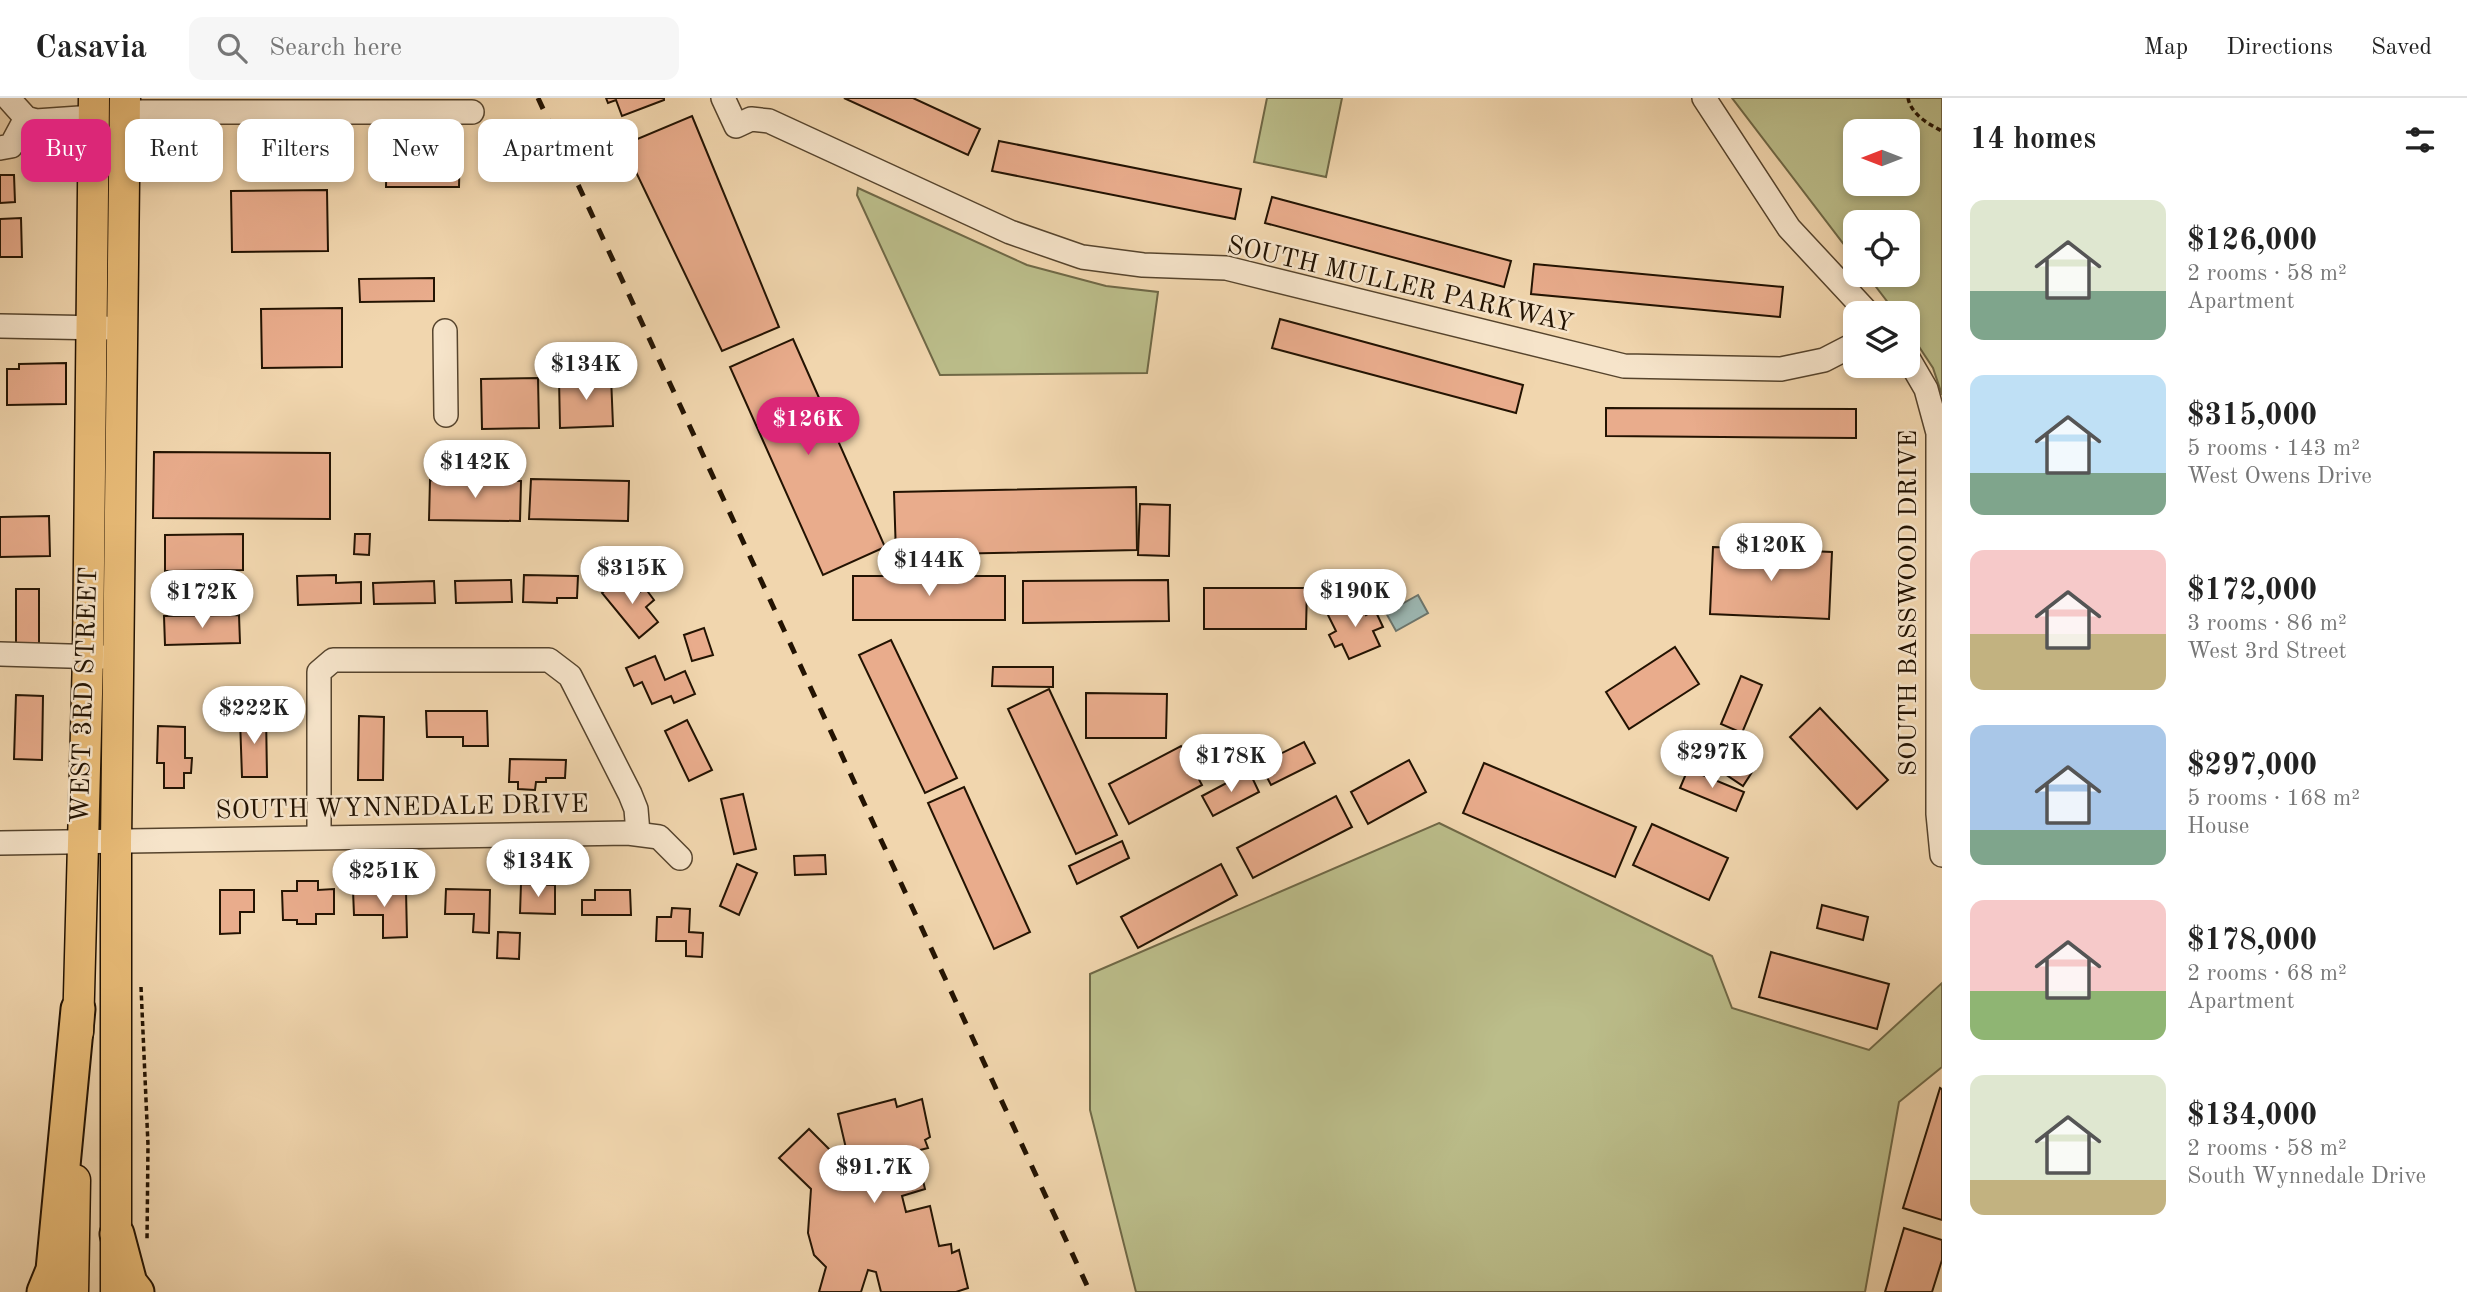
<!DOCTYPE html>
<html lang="en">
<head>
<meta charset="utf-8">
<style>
	:root { --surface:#fff; --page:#f6f6f6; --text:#222; --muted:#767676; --line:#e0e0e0; --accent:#db2777 }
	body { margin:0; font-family:"Old Standard TT",serif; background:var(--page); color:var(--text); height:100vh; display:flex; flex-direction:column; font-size:26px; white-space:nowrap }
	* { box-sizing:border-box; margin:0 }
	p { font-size:23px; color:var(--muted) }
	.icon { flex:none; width:38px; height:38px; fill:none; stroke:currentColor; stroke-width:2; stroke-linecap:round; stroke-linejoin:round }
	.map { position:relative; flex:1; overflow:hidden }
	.side { display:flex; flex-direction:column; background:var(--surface); width:525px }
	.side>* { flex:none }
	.guide { position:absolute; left:21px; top:21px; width:665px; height:63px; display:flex; gap:14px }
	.needle { width:46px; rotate:270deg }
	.controls { position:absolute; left:1843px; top:21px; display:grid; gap:14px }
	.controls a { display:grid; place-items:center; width:77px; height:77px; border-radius:14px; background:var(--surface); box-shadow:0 4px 10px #0003; font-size:35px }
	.price { position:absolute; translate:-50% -60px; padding:0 16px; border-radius:24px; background:#fff; color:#222; font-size:23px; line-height:46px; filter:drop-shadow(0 2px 4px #0008) }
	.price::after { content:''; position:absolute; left:50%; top:42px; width:21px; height:16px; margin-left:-10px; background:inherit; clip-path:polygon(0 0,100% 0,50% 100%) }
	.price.selected { background:var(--accent); color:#fff }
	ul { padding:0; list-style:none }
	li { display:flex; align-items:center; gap:21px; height:175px; padding:0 28px }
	li span { display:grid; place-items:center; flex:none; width:196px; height:140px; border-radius:14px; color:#555 }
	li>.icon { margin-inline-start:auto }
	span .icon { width:84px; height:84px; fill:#fffc; stroke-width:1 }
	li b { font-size:30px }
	h2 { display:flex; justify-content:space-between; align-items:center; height:84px; padding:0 28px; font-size:30px }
	.tag { padding:0 24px; border-radius:14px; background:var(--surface); box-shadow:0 4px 10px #0003; font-size:24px; line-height:63px }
	.tag.selected { background:var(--accent); color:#fff }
	header { display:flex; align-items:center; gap:42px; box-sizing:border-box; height:98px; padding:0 35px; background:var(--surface); border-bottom:2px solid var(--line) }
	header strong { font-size:33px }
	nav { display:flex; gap:38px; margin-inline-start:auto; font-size:24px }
	.search { width:490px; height:63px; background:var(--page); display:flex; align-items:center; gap:18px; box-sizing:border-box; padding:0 24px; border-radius:14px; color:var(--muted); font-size:26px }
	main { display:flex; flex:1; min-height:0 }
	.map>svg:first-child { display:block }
</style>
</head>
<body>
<header>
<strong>Casavia</strong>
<div class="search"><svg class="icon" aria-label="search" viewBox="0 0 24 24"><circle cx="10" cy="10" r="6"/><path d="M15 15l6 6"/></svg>Search here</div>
<nav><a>Map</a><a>Directions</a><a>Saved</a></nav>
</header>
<main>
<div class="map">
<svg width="1942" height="1194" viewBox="0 0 1942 1194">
	<rect width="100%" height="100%" fill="#f1d6ae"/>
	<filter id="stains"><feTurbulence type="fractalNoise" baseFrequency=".00286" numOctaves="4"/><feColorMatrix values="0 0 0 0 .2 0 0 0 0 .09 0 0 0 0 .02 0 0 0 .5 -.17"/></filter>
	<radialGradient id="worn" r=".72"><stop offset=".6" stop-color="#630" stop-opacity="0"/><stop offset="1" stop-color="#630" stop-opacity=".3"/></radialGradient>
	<g fill="#bbbd8a" stroke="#6f6846" stroke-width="2" fill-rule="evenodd">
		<polygon points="1267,0 1342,0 1326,79 1254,64"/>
		<path d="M1732 0H1942V297L1933 270 1908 232V215H1896L1867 177H1908V124H1855V161ZM1908 33V86H1855V33Z"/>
		<polygon points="858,90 1027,167 1106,188 1158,194 1147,275 940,277 857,97"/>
		<polygon points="1439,725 1712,858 1732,910 1869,952 1942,885 1942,969 1899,1004 1865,1194 1136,1194 1090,1012 1090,876"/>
	</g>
	<polygon fill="#9cb7b2" stroke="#6c756c" stroke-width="2" points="1418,497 1428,515 1396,533 1386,515"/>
	<g fill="#e9ac8c" stroke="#231302" stroke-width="2">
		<polygon points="606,0 664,0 664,2 622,18 616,2 608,5"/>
		<polygon points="844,0 913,0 980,31 968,57"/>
		<polygon points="692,18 779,229 722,253 623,47"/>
		<polygon points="387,40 460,41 459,89 386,89"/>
		<polygon points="999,43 1241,91 1235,121 992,73"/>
		<polygon points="0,77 14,77 15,104 0,105"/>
		<polygon points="327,92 328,153 232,154 231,93"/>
		<polygon points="1272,99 1511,163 1504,189 1265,125"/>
		<polygon points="21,120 22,159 0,159 0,121"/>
		<polygon points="1534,166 1783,189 1780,219 1531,196"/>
		<polygon points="434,180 434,203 360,204 359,181"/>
		<polygon points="342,210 342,269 262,270 261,211"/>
		<polygon points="1280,221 1523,287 1516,315 1272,250"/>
		<polygon points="793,241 885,449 823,477 730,269"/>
		<polygon points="66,265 66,306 7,307 7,271 19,271 19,266"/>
		<polygon points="611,278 613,328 560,330 559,280"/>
		<polygon points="538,280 539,330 482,331 481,281"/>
		<polygon points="1606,310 1856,311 1856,340 1606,338"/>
		<polygon points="154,354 330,355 330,421 153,420"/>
		<polygon points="531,381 629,383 628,423 529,421"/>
		<polygon points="430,382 521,383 520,423 429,422"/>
		<polygon points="1136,389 1137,452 896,457 894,394"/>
		<polygon points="1140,406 1170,407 1169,458 1138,457"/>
		<polygon points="49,418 50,458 0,459 0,419"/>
		<polygon points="243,436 243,472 165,473 165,437"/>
		<polygon points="355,436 370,436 369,457 354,456"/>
		<polygon points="1713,449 1832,454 1829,521 1710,516"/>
		<polygon points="336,477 336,485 361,484 361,505 298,507 297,478"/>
		<polygon points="524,477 578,478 577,500 557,500 557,505 523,504"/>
		<rect x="853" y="478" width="152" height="44"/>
		<polygon points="621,479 636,497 645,490 654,502 646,509 658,524 639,540 602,495"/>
		<polygon points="511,482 512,504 456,505 455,483"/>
		<polygon points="1168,482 1169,523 1023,525 1023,483"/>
		<polygon points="434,483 435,505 374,506 373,485"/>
		<polygon points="1204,490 1307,490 1306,531 1204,531"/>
		<rect x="16" y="491" width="23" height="58"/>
		<polygon points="1359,501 1366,517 1375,512 1383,529 1373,533 1380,548 1349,561 1342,546 1335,549 1329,537 1336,533 1327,515"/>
		<polygon points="239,517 240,545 165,547 164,518"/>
		<polygon points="704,530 713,557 692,563 684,537"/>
		<polygon points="891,542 957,680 925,695 859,557"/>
		<polygon points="1675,549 1699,586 1629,631 1606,594"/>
		<polygon points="655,558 665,582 685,573 695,596 674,605 671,598 652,606 642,584 634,588 626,570"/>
		<polygon points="993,569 1053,569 1053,589 992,588"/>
		<polygon points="1741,578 1762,587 1742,635 1721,626"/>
		<polygon points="1049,591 1117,737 1076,756 1008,611"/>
		<polygon points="1086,595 1167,596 1166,640 1086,640"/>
		<polygon points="16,597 43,598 42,662 14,661"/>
		<polygon points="1820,610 1888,682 1857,711 1790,639"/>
		<polygon points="426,613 487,613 488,648 463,648 463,639 427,639"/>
		<polygon points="266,615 267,679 242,679 240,621 251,621 251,616"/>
		<polygon points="359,618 384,619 383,682 358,682"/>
		<polygon points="687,622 712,672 689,683 665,633"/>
		<polygon points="158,628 185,629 185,660 192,660 191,675 184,675 184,690 164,690 164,665 157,665"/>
		<polygon points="1711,643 1754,671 1743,688 1701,660"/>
		<polygon points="1304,644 1315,665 1271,687 1260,666"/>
		<polygon points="1181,648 1202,687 1129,726 1109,686"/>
		<polygon points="510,661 566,662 565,680 546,680 546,684 536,684 535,692 518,691 518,684 509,684"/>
		<polygon points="1409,662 1426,694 1368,726 1351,694"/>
		<polygon points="1484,665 1636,729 1615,779 1463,715"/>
		<polygon points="1688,671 1744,694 1736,713 1680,690"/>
		<polygon points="1249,673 1259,694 1213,718 1202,698"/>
		<polygon points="964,689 1030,834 994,851 928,705"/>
		<polygon points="743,696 756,751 734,756 721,701"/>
		<polygon points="1336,698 1352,729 1253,780 1237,750"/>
		<polygon points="1652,726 1728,760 1709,802 1633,767"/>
		<polygon points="1122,743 1129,760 1077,786 1069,768"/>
		<polygon points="825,757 826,776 795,777 794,758"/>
		<polygon points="737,766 757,775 739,817 720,808"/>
		<polygon points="1221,766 1237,797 1138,850 1121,819"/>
		<polygon points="297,783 318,783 318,792 334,791 334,816 316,816 316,826 297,826 297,822 283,822 282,793 297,793"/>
		<polygon points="521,786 555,787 555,816 520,815"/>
		<polygon points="446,791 490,792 489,835 473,834 474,816 445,816"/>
		<polygon points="220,792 254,792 254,814 240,814 240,835 220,836"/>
		<polygon points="353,792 406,792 407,839 383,840 383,817 354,817"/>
		<polygon points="595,792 630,792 631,817 582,817 582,802 595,802"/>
		<polygon points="1822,807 1868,819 1863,842 1817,830"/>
		<polygon points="672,810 690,811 689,834 703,835 702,859 686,858 686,843 656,843 657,819 671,819"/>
		<polygon points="498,834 520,835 519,861 497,860"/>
		<polygon points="1771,854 1889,886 1877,931 1759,899"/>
		<polygon points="1940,990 1942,991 1942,1122 1903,1110"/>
		<polygon points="895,1001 897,1009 922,1001 930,1039 925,1042 928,1050 916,1053 925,1091 902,1098 906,1114 930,1108 939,1148 951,1146 952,1155 959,1152 968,1190 956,1194 881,1194 876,1174 868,1172 861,1194 819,1194 826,1169 814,1157 808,1135 811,1091 779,1060 809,1031 843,1065 848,1059 838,1016"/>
		<polygon points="1904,1130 1942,1142 1942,1162 1932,1194 1885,1194"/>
	</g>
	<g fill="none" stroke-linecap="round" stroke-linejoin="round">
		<defs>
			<g id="minor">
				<polyline points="8,0 26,20 36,23 94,19"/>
				<polyline points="723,0 736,28 751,21 769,23 1010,134 1082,159 1143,167 1226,170 1624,268 1781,271 1824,262 1855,246"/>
				<polyline points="1704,0 1789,130 1868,215"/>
				<polyline points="125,14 472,14"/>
				<polyline points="0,50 11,48 26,20"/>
				<polyline points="0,228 105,230"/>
				<polyline points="445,233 446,317"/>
				<polyline points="1908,260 1926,291 1938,335 1938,716 1942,757"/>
				<polyline points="0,556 102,559"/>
				<polyline points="319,738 319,574 333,562 549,562 570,578 630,696 636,711 638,735"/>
				<polyline points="0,745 628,735 659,739 680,760"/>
			</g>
			<g id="major">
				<polyline points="78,934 88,558 94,0"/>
				<polyline points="73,1194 75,1082"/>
				<polyline points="116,1194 116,744 125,0"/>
			</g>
			<g id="highway">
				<polyline points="117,1136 130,1185 137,1194"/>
				<polyline points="44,1194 53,1172 78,911"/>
			</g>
		</defs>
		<use href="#minor" stroke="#56442d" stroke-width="26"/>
		<use href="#major" stroke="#231302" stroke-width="33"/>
		<use href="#highway" stroke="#231302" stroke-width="37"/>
		<g stroke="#231302" stroke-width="3.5" stroke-dasharray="5 3.5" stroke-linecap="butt">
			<path d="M1908 0C1911 16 1928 26 1942 33"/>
			<polyline points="141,889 148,1047 147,1143"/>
		</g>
		<use href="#minor" stroke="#f6e4ca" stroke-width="23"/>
		<use href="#major" stroke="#e8bb77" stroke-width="30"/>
		<use href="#highway" stroke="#e8bb77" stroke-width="33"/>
		<polyline stroke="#231302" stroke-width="5" stroke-dasharray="12 12" stroke-linecap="butt" points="538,0 1090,1194"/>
	</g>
	<g text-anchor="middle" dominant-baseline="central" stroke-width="5" stroke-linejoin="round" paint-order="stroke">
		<g font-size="26" fill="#231302" stroke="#f6e4ca">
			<text transform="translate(1400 187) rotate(13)">SOUTH MULLER PARKWAY</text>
			<text transform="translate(1909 505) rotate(-90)">SOUTH BASSWOOD DRIVE</text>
			<text transform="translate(85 597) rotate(-88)">WEST 3RD STREET</text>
			<text transform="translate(402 710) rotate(-1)">SOUTH WYNNEDALE DRIVE</text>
		</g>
	</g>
	<rect width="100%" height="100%" filter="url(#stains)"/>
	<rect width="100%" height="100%" fill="url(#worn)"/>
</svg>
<div class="controls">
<a><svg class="needle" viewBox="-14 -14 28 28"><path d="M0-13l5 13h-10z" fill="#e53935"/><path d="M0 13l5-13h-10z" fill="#767676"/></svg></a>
<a><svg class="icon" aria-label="locate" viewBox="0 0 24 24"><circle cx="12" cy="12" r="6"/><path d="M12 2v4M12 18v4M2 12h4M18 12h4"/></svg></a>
<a><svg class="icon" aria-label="layers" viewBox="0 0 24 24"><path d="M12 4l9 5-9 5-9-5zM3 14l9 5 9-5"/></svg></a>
</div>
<b class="price" style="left:586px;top:304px">$134K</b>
<b class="price selected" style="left:808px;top:359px">$126K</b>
<b class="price" style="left:475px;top:402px">$142K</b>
<b class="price" style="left:1771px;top:485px">$120K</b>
<b class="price" style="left:929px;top:500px">$144K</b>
<b class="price" style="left:632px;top:508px">$315K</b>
<b class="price" style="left:1355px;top:531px">$190K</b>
<b class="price" style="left:202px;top:532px">$172K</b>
<b class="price" style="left:254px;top:648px">$222K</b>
<b class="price" style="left:1712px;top:692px">$297K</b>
<b class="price" style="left:1231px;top:696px">$178K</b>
<b class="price" style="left:538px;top:801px">$134K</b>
<b class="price" style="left:384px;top:811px">$251K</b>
<b class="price" style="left:874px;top:1107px">$91.7K</b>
<div class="guide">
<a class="tag selected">Buy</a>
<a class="tag">Rent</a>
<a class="tag">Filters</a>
<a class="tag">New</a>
<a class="tag">Apartment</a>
</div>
</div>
<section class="side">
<h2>14 homes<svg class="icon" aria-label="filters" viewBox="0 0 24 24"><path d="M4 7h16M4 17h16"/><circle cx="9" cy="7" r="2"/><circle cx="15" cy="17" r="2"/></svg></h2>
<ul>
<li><span style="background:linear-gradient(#dfe7d0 65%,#7fa58c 0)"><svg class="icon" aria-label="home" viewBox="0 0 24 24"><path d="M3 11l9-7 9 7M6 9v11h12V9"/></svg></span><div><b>$126,000</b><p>2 rooms · 58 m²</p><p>Apartment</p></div></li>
<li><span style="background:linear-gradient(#bfe0f5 70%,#7fa58c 0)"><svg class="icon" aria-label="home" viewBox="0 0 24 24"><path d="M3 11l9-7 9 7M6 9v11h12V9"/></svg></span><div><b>$315,000</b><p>5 rooms · 143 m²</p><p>West Owens Drive</p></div></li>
<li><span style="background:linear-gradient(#f6c9c9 60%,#c2b280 0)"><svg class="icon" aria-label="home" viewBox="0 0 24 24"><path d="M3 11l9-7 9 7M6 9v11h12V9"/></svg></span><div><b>$172,000</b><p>3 rooms · 86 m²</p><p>West 3rd Street</p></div></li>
<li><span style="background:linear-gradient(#a9c7e8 75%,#7fa58c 0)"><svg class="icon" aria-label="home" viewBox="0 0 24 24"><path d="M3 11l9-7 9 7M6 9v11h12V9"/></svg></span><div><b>$297,000</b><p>5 rooms · 168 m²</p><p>House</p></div></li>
<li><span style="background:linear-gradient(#f6c9c9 65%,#8fb573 0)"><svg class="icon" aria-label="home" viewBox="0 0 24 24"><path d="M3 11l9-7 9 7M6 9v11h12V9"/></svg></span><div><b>$178,000</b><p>2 rooms · 68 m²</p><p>Apartment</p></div></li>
<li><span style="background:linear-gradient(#dfe7d0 75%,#c2b280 0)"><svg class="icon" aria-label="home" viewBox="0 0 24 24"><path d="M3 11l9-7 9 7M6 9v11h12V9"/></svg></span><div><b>$134,000</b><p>2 rooms · 58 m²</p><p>South Wynnedale Drive</p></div></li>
</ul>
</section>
</main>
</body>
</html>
